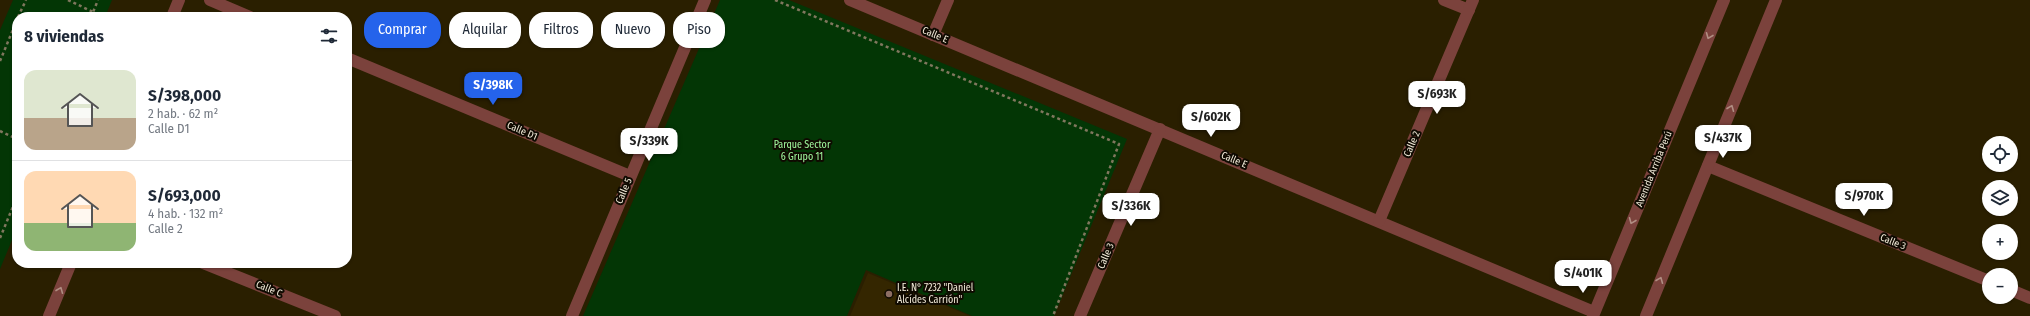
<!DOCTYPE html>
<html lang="es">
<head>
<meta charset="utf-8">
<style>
	:root { --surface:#fff; --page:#f6f6f7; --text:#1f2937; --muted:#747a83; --line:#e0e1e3; --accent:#2563eb }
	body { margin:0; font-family:"Fira Sans Condensed",sans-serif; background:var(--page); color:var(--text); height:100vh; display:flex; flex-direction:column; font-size:15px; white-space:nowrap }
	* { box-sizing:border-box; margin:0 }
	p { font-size:13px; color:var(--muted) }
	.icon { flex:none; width:22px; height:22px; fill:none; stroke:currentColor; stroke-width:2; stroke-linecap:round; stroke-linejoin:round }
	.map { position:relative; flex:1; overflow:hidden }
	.side { position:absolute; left:12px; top:12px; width:340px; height:256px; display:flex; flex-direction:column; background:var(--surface); border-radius:16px; box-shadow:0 1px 3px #0004 }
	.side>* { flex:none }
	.hud { position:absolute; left:364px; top:12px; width:380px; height:36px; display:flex; gap:8px }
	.tools { position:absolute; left:1982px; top:136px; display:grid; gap:8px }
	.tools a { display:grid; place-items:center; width:36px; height:36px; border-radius:50%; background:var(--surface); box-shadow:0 1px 3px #0004; font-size:20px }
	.price { position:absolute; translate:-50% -34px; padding:0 9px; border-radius:8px; background:#fff; color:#222; font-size:13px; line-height:26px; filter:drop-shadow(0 1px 2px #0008) }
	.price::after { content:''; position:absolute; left:50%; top:24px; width:12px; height:9px; margin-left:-6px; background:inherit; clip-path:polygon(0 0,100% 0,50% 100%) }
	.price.selected { background:var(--accent); color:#fff }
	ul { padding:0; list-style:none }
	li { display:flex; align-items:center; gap:12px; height:100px; padding:0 12px }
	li+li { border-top:1px solid var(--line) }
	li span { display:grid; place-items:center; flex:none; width:112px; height:80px; border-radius:12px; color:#555 }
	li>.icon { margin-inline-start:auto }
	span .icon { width:48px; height:48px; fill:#fffc; stroke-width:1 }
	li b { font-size:17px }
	h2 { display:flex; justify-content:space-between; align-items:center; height:48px; padding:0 12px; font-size:17px }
	.chip { padding:0 14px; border-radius:16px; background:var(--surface); box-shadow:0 1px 3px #0004; font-size:14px; line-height:36px }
	.chip.selected { background:var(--accent); color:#fff }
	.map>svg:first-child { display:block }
</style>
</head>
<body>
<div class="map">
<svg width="2030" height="316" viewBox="0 0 2030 316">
	<rect width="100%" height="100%" fill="#2a1f00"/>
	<polygon fill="#342600" points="868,273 970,316 850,316"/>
	<g fill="#033605">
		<polygon points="13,0 112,0 105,17 17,17 17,228 0,269 0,30"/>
		<polygon points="720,0 789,0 1127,139 1054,316 972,316 866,270 847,316 583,316"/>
	</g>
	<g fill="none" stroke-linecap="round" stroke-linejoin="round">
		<g stroke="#80775e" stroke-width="2.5" stroke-dasharray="3 3" stroke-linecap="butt">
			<polyline points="68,0 93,12"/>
			<polyline points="775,0 1119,144 1053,316"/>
			<polyline points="18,17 26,0"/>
			<polyline points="91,17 98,0"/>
			<polyline points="0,61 17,20"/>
			<polyline points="0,131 17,139"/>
			<polyline points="0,238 17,197"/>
		</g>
		<g stroke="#7b423c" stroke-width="12">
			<polyline points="210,0 250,17"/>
			<polyline points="850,0 1594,312"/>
			<polyline points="1444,0 1469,10"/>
			<polyline points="933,35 948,0"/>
			<polyline points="347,58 630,176"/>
			<polyline points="1708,166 1989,281"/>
			<polyline points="1379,221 1473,0"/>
			<polyline points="203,263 335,316"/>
			<polyline points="2011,290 2030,298"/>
			<polyline points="572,316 705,0"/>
			<polyline points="1080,316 1160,129"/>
		</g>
		<g stroke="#7b423c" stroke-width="12">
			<polyline points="172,17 179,0"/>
			<polyline points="49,316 71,263"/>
			<polyline points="1593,316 1724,0"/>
			<polyline points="1646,316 1776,0"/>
		</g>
	</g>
	<defs><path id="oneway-chevron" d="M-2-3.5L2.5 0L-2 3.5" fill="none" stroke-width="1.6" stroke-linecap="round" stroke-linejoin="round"/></defs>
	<g stroke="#b18e83">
		<use href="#oneway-chevron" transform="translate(1709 36) rotate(112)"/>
		<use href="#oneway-chevron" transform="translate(1731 108) rotate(-68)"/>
		<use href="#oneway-chevron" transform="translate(1632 221) rotate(112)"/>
		<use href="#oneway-chevron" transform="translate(1660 280) rotate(-68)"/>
		<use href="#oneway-chevron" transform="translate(60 290) rotate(-68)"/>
	</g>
	<circle fill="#8d6e63" stroke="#0f0a01" stroke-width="1.5" cx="889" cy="294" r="4"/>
	<g text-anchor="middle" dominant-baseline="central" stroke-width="4" stroke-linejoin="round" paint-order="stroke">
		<g font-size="10" fill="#f2ebd9" stroke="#0f0a01">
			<text transform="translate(935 35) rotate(23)">Calle E</text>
			<text transform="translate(522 131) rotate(23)">Calle D1</text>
			<text transform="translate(1412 144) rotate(-67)">Calle 2</text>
			<text transform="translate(1234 160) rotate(23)">Calle E</text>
			<text transform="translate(1654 169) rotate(-68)">Avenida Arriba Perú</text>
			<text transform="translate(624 191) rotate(-67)">Calle 5</text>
			<text transform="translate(1893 242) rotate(22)">Calle 3</text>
			<text transform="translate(1106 256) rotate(-67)">Calle 3</text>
			<text transform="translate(269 289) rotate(22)">Calle C</text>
		</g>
		<g font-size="10" fill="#a0f89d" stroke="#0f0a01">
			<text x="802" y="145">Parque Sector<tspan x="802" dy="12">6 Grupo 11</tspan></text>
		</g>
		<g font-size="10" fill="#f2ebd9" stroke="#0f0a01" text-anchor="start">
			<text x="897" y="288">I.E. N° 7232 "Daniel<tspan x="897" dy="12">Alcídes Carrión"</tspan></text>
		</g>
	</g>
</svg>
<div class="tools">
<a><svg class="icon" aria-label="locate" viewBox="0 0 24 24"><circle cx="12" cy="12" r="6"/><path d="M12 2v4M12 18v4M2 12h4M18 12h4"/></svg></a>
<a><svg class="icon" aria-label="layers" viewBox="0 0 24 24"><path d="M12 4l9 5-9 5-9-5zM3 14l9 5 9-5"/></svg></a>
<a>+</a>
<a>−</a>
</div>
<b class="price selected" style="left:493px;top:106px">S/398K</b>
<b class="price" style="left:1437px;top:115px">S/693K</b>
<b class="price" style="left:1211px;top:138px">S/602K</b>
<b class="price" style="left:1723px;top:159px">S/437K</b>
<b class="price" style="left:649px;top:162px">S/339K</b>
<b class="price" style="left:1864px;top:217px">S/970K</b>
<b class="price" style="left:1131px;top:227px">S/336K</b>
<b class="price" style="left:1583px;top:294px">S/401K</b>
<div class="hud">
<a class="chip selected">Comprar</a>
<a class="chip">Alquilar</a>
<a class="chip">Filtros</a>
<a class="chip">Nuevo</a>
<a class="chip">Piso</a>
</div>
<section class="side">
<h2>8 viviendas<svg class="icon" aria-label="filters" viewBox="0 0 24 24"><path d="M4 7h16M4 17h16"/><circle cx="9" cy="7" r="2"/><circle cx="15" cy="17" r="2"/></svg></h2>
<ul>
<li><span style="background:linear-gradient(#dfe7d0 60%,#b9a48a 0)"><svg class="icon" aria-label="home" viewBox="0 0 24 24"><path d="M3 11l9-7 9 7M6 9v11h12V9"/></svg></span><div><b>S/398,000</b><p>2 hab. · 62 m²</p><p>Calle D1</p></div></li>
<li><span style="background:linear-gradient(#ffd9b3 65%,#8fb573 0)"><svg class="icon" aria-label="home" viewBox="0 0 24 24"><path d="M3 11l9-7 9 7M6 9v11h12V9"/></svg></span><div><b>S/693,000</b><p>4 hab. · 132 m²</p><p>Calle 2</p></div></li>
</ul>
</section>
</div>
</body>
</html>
